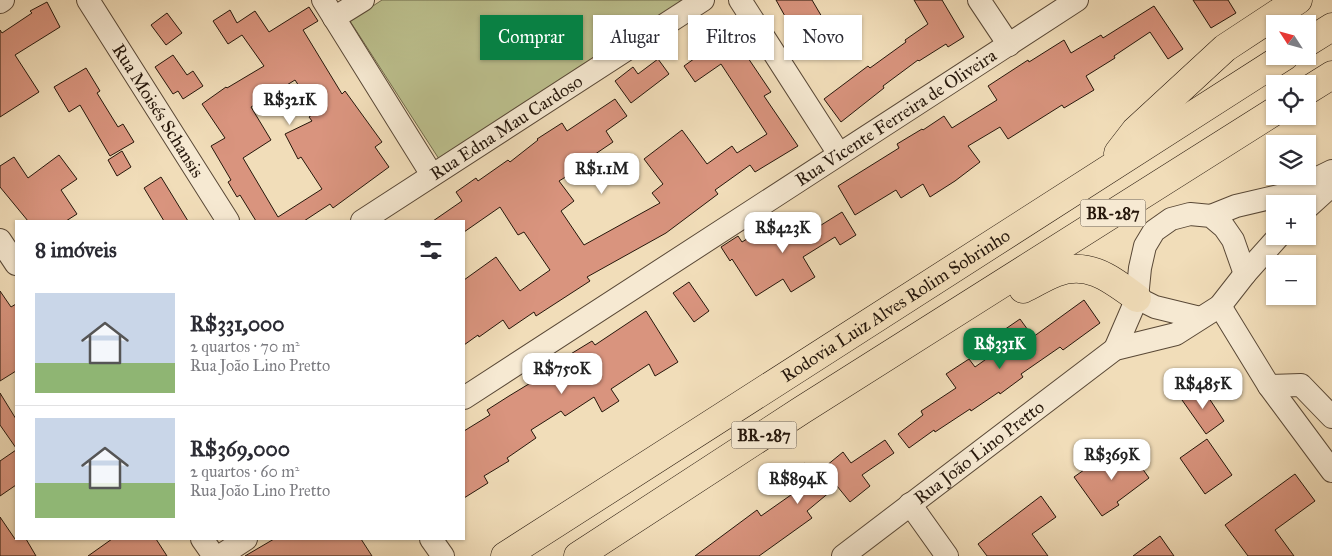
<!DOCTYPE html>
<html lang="pt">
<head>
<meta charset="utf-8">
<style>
	:root { --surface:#fff; --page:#f7f7f7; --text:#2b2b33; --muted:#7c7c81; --line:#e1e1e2; --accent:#0b8043 }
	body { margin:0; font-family:"IM FELL Great Primer",serif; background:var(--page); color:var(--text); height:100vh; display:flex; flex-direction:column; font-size:19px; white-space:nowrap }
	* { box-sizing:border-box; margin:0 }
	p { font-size:16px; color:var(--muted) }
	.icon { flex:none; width:28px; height:28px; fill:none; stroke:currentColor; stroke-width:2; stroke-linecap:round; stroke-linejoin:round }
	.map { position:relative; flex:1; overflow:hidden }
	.side { position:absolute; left:15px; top:220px; width:450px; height:320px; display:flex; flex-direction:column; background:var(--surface); border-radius:0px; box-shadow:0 1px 4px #0004 }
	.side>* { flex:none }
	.hud { position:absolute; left:480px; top:15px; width:475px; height:45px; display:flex; gap:10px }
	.needle { width:32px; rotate:306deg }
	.tools { position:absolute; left:1266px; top:15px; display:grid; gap:10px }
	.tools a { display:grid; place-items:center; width:50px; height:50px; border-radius:0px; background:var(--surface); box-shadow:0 1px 4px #0004; font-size:25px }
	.price { position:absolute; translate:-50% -42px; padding:0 11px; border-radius:10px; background:#fff; color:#222; font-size:16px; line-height:32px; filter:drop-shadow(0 1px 2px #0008) }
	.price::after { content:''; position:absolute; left:50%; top:30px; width:15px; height:11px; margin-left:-8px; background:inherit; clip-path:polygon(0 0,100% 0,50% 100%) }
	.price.current { background:var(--accent); color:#fff }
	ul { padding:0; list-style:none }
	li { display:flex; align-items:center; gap:15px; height:125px; padding:0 20px }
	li+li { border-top:1px solid var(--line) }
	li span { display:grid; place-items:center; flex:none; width:140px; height:100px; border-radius:0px; color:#555 }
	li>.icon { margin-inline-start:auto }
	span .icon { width:60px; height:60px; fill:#fffc; stroke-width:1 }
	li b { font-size:21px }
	h2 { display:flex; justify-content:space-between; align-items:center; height:60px; padding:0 20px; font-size:21px }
	.tag { padding:0 18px; border-radius:0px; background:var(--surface); box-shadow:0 1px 4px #0004; font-size:18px; line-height:45px }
	.tag.current { background:var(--accent); color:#fff }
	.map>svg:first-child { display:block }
</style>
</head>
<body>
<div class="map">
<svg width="1332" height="556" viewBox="0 0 1332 556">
	<rect width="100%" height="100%" fill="#f1ddb9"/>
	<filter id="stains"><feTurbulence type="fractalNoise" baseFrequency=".004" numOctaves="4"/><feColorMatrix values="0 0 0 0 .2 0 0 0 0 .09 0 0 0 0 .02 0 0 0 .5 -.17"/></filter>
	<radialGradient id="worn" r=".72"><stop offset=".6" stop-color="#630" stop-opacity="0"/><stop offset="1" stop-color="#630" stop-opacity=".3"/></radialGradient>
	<polygon fill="#bcc08e" stroke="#716c4c" points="382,0 686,0 439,159 350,21"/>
	<g fill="#d9947e" stroke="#26170b" fill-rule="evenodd">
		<polygon points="776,0 812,0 822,17 824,15 837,35 806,54"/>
		<polygon points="914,0 942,0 964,37 948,47 946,44 919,61 918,60 883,86 884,88 841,122 824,99 868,66 870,68 906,42 905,40 928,24"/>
		<polygon points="1193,0 1228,0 1236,13 1211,28"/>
		<polygon points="47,2 60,27 15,55 39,92 0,117 0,30 2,33 32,13 30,11"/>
		<polygon points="1154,6 1183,49 1168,59 1150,32 1114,56 1115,58 1086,76 1094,90 1064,108 1062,105 1008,139 1000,127 968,146 980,162 955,181 930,197 923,184 901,198 896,190 855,215 838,186 899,148 897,144 922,129 923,130 944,116 952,128 997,100 988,86 1028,60 1029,62 1064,40 1071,53 1101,35 1103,38"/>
		<path d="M309 7 318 21 303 30 342 94 345 91 382 142 375 147 389 167 333 208 330 204 304 221H256L240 195 237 197 228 182 231 180 211 146 225 138 202 104 226 87 227 88 264 66 242 35 228 44 213 21 230 10 237 23 255 11 269 32ZM295 80 316 112 309 117 312 121 285 134 298 159 301 157 322 189 278 217 243 158 271 140 251 107Z"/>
		<polygon points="167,13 182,33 166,45 151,25"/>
		<polygon points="721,18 771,92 764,96 798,146 755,172 750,165 715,190 718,194 666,233 587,277 590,281 536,316 534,312 509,329 503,320 479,337 478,335 464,345 464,280 496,257 520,291 550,270 524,232 518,235 500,207 464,232 464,221 433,221 462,201 456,192 476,178 478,181 508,160 510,162 538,140 537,139 562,123 567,131 615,99 627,116 606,131 613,142 585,161 587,164 559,181 574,201 561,211 584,245 660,203 652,193 663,184 644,159 682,130 707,164 732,146 737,153 767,134 721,64 695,82 684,66 712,46 702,31"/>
		<polygon points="173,55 187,75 193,71 203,86 183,99 178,91 173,94 155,67"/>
		<polygon points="658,59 669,74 631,103 615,81 633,67 638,74"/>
		<polygon points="86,68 100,91 97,93 118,127 123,124 134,142 110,156 80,105 69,112 54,87"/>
		<polygon points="122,151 131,167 117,176 108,160"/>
		<polygon points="59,155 77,179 61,190 77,214 66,221 28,221 0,187 0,166 14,157 28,178"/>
		<polygon points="161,177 188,221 164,221 144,188"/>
		<polygon points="842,212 856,235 840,245 835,237 803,257 815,277 791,292 783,279 756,296 732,259 730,261 721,247 738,236 742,242 780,219 794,242"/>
		<polygon points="689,282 709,311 694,322 673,293"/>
		<polygon points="0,291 11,307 16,304 16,371 0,381"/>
		<polygon points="1084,300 1100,323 1063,350 1060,347 1021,374 1023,377 1000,394 999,392 971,411 970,409 935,432 934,430 909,448 898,434 923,415 921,411 956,388 946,374 969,359 975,367 1009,343 1001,332 1020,319 1033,337"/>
		<polygon points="646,311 678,362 655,376 649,364 611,389 619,401 602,412 594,397 565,416 561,411 531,430 536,438 507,458 509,461 484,476 488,483 464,498 464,431 490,415 487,410 509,396 537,379 539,382 572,361 569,355 592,341 595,345"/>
		<polygon points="1201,386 1224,421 1206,434 1182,400"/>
		<polygon points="0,393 16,419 16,448 0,425"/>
		<polygon points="1207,439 1232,475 1205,494 1180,458"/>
		<polygon points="885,440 894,453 862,475 870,486 850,502 837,486 807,511 812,518 759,556 695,556 757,510 761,516 798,490 788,477 805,463 815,475 843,452 851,463"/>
		<polygon points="1127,447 1149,478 1117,502 1119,505 1102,516 1074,477 1091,465 1095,470"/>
		<polygon points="16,450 16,485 0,496 0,461"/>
		<polygon points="1295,474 1315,501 1275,530 1294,556 1248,556 1225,525"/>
		<polygon points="1041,496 1056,517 1032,534 1048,556 987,556 978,544"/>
		<polygon points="0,517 15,539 26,539 36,556 0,556"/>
		<polygon points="1160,536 1174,556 1133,556"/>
		<polygon points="112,539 156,539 167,556 88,556"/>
		<polygon points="274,539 361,539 372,556 245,556"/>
	</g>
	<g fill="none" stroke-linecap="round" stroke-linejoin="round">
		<defs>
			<g id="minor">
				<path id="s1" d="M88 0 228 221"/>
				<polyline points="323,0 432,175"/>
				<polyline points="740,0 839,154"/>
				<polyline points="979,0 1009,45"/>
				<polyline points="0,2 3,0"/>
				<polyline points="334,18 363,0"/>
				<polyline points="1308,207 1332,185"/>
				<polyline points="1211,216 1236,206 1283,195 1332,171"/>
				<path id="s2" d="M362 221 703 0"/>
				<polyline points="0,240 16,264"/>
				<polyline points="1137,298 1155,307 1200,318"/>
				<polyline points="1220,306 1269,386 1332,471"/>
				<polyline points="1115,349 1137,298 1140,268 1145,246 1154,231 1171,219 1190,214 1211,216 1224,227 1233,240 1245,274"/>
				<polyline points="1269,386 1301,385 1332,417"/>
				<path id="s3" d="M464 398 1077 0"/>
				<polyline points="910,504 947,556"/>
				<polyline points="202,539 214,556"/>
				<polyline points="431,539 443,556"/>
				<polyline points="220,556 246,539"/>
				<path id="s4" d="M843 556 1115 349 1176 334 1220 306 1245 274 1279 236"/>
			</g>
			<g id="highway">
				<polyline points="1308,42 1332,27"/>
				<polyline points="1308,90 1332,75"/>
				<polyline points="1118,153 1135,131 1225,48 1298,0"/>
				<path d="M1023 289C1034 284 1044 277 1055 273 1088 260 1111 279 1137 298"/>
				<path id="s5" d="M505 556 1285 56"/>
				<polyline points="578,556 802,410 1275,111"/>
			</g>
		</defs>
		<use href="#minor" stroke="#594836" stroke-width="24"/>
		<use href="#highway" stroke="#26170b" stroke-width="29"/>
		<use href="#minor" stroke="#f6e9d2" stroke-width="22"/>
		<use href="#highway" stroke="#f1ddb9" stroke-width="28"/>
	</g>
	<g text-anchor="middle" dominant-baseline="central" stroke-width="5" stroke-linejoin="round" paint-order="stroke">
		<g fill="#f6e9d2" stroke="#645647" stroke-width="1">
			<rect x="1080.5" y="199.5" width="65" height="27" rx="4"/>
			<rect x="731.5" y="421.5" width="65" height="27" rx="4"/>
		</g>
		<g font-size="16" font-weight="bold" fill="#26170b">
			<text x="1113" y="213">BR-287</text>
			<text x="764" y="435">BR-287</text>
		</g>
		<g font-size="18" fill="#26170b" stroke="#f6e9d2">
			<text stroke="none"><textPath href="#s1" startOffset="131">Rua Moisés Schansis</textPath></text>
			<text stroke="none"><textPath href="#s3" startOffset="515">Rua Vicente Ferreira de Oliveira</textPath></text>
			<text stroke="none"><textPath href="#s2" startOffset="172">Rua Edna Mau Cardoso</textPath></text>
			<text stroke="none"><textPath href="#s5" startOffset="464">Rodovia Luiz Alves Rolim Sobrinho</textPath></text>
			<text stroke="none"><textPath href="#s4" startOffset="171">Rua João Lino Pretto</textPath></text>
		</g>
	</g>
	<rect width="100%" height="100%" filter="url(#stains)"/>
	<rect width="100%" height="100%" fill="url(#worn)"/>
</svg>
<div class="tools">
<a><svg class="needle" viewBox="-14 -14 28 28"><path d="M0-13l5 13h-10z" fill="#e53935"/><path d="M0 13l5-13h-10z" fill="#7c7c81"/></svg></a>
<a><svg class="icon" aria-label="locate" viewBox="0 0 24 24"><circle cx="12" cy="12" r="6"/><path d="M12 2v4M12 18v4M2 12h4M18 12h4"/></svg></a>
<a><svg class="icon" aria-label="layers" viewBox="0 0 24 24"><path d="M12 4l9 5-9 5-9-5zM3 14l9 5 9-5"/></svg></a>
<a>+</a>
<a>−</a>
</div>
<b class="price" style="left:290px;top:126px">R$321K</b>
<b class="price" style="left:602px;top:195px">R$1.1M</b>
<b class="price" style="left:783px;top:254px">R$423K</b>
<b class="price current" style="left:1000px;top:370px">R$331K</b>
<b class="price" style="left:562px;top:395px">R$750K</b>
<b class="price" style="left:1203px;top:410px">R$485K</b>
<b class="price" style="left:1112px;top:481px">R$369K</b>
<b class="price" style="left:798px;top:505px">R$894K</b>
<div class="hud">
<a class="tag current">Comprar</a>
<a class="tag">Alugar</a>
<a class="tag">Filtros</a>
<a class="tag">Novo</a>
</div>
<section class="side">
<h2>8 imóveis<svg class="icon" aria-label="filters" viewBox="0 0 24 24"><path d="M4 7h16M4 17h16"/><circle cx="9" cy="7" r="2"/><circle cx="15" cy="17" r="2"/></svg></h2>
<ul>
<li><span style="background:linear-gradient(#c9d6e8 70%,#8fb573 0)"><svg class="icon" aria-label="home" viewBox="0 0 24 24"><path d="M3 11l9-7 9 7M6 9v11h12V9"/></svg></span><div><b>R$331,000</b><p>2 quartos · 70 m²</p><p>Rua João Lino Pretto</p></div></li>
<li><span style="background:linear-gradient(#c9d6e8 65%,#8fb573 0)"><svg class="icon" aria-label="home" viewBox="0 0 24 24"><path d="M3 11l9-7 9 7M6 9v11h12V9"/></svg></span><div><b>R$369,000</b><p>2 quartos · 60 m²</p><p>Rua João Lino Pretto</p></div></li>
</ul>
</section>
</div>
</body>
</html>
